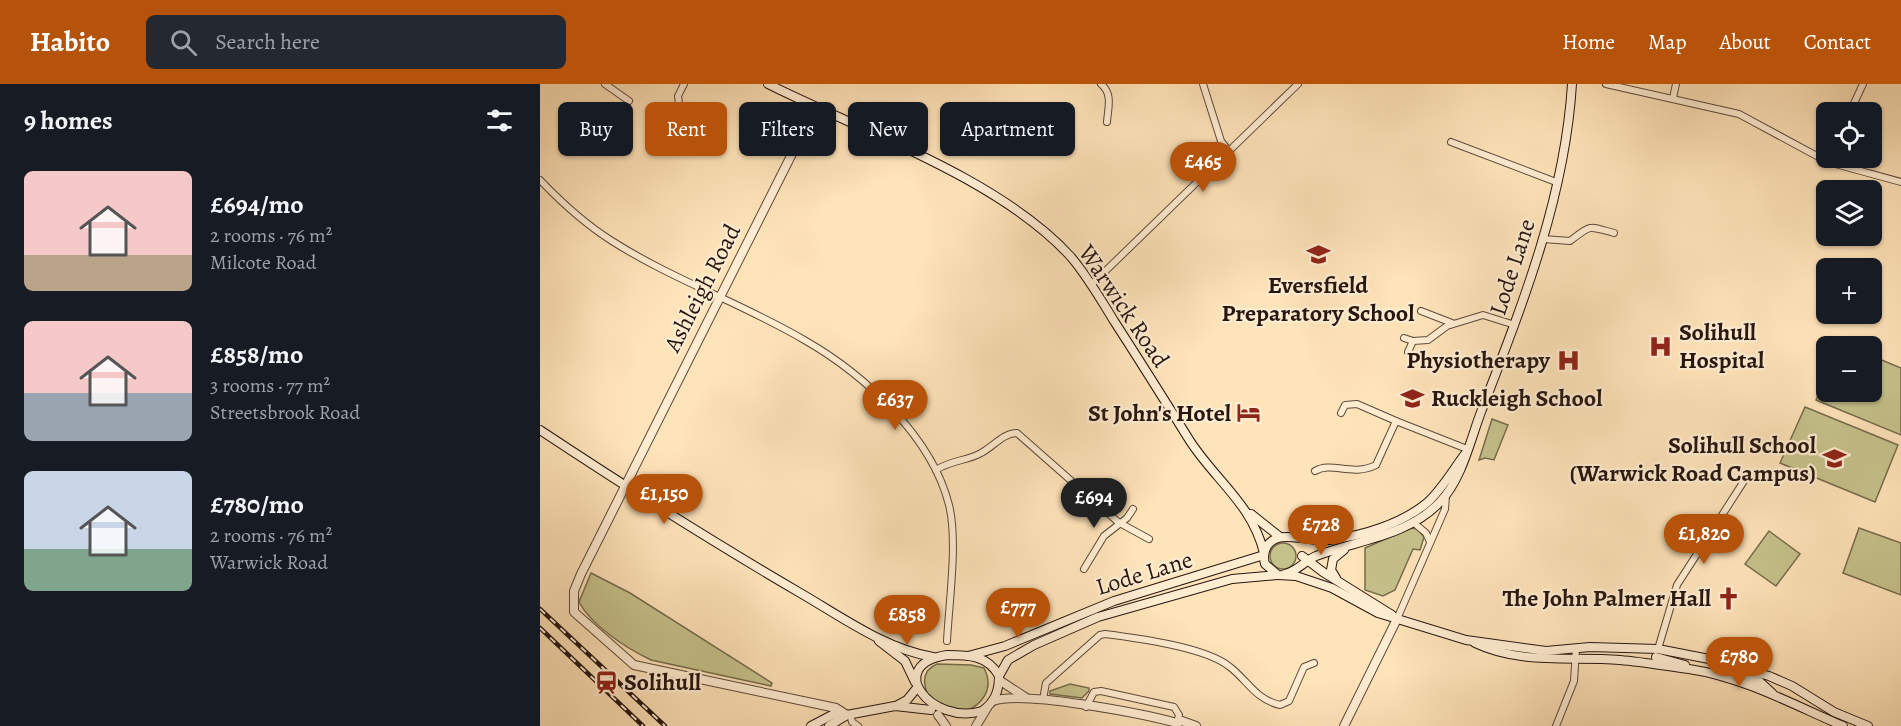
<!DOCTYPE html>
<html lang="en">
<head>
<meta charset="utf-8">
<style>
	:root { --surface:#171b24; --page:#242831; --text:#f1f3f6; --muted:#9ea1a6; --accent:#b45309 }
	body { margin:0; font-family:Alegreya,serif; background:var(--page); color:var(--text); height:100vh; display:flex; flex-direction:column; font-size:22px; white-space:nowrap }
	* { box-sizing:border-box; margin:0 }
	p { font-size:20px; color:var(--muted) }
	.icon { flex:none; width:33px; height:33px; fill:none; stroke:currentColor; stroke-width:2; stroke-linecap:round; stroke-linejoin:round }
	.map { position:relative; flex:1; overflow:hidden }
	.sheet { display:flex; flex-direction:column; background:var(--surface); width:540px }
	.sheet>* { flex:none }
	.hud { position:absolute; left:18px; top:18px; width:570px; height:54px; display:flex; gap:12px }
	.fabs { position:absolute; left:1276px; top:18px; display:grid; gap:12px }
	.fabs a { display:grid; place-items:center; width:66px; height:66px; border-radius:9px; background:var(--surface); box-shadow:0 2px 4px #0004; font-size:30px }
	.price { position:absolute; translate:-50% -51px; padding:0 14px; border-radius:21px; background:var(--accent); color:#fff; font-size:20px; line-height:39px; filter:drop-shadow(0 2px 3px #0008) }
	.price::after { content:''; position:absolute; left:50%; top:36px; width:18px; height:14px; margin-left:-9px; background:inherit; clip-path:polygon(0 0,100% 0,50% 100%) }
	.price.current { background:#222; color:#fff }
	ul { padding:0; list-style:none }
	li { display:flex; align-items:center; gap:18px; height:150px; padding:0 24px }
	li span { display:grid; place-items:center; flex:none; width:168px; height:120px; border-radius:9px; color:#555 }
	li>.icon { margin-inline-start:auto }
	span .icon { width:72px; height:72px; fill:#fffc; stroke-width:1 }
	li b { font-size:26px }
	h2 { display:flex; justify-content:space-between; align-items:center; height:72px; padding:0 24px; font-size:26px }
	.chip { padding:0 21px; border-radius:9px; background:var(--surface); box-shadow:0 2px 4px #0004; font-size:21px; line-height:54px }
	.chip.current { background:var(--accent); color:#fff }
	header { display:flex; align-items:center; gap:36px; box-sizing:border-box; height:84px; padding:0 30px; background:var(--accent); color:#fff }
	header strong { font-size:28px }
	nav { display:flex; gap:33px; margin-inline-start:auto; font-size:21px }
	.search { width:420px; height:54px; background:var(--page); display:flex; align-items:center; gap:15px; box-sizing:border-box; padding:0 21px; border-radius:9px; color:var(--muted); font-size:22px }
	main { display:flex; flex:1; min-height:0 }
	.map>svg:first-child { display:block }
</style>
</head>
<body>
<header>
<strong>Habito</strong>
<div class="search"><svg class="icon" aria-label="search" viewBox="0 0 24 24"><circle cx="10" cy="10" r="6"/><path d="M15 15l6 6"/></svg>Search here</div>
<nav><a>Home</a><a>Map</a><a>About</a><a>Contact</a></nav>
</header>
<main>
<section class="sheet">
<h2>9 homes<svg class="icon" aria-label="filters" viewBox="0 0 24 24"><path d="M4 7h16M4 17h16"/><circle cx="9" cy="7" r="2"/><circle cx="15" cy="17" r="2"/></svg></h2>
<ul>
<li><span style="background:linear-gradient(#f6c9c9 70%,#b9a48a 0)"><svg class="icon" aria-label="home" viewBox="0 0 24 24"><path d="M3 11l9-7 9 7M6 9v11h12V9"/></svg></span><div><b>£694/mo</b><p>2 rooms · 76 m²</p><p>Milcote Road</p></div></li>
<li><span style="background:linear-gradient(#f6c9c9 60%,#9aa5b1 0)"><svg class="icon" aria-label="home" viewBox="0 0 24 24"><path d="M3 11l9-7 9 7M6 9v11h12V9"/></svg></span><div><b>£858/mo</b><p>3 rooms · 77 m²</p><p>Streetsbrook Road</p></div></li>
<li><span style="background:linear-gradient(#c9d6e8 65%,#7fa58c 0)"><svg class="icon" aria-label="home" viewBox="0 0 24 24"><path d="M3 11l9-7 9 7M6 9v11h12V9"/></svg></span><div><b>£780/mo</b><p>2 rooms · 76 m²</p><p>Warwick Road</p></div></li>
</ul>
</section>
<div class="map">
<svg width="1361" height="642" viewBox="0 0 1361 642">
	<rect width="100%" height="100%" fill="#ffe3b9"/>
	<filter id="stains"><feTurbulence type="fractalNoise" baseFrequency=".00333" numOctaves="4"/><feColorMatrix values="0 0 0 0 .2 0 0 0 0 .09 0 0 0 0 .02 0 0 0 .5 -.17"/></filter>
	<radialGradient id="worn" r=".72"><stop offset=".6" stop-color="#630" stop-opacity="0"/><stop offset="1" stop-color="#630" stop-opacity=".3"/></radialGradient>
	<g fill="#c6c28b" stroke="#766c4e" stroke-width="1.5">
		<polygon points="1332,272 1361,284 1361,351 1276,316 1287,291 1287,308 1332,308"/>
		<polygon points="1265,323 1358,361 1335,418 1240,379"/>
		<polygon points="952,335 968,341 954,376 945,374 939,376"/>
		<polygon points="871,444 877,445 884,453 880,466 873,465 855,506 843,512 825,506 825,464"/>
		<polygon points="1319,444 1361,459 1361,511 1303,489"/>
		<polygon points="1229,447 1260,470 1236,502 1205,480"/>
		<circle cx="743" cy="472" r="13"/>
		<path d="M51 489 90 509 232 599 231 602 111 576C86 564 52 542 39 518Z"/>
		<path d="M397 580 431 581 444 584C456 607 439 625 417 630L389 615C383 600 381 587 397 580Z"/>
		<polygon points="530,600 549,604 549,607 542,614 510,610 510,607"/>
	</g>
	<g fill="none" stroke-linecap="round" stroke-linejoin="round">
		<defs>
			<g id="minor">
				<polyline points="65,0 89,17"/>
				<path d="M561 0C573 10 568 24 567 38"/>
				<polyline points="663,0 681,57 688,66"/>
				<polyline points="1066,0 1199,30 1288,78 1361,98"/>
				<polyline points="1133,14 1136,0"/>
				<polyline points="140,27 138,12 144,0"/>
				<polyline points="1310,28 1323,0"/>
				<polyline points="911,58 1016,98"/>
				<path d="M0 96C22 119 45 140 72 157 133 196 204 220 266 257 325 291 392 353 409 421 418 457 409 518 407 557"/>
				<path d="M1003 155 1030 157C1052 140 1048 142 1074 149"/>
				<polyline points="551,201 758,0"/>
				<polyline points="881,227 912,239"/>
				<polyline points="864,254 873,257 888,256 907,242 943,231 975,241"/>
				<polyline points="868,268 873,257"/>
				<polyline points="801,329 805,321 817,320 856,337"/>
				<path d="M396 386C411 376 427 377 441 369 453 363 463 349 477 349L578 438 609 455"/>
				<path d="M775 387C792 377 812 393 836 381L856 337 927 365"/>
				<polyline points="874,439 886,449 890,458"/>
				<polyline points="544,485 564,452 587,434 593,425"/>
				<polyline points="857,535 905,425 906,412"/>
				<polyline points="1118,565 1137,501 1204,397"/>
				<path d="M503 615 506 599 560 551 565 550C596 554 666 563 690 583 708 597 715 615 740 621L749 617 764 583 774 579"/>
				<polyline points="546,623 554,608 561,607 634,623 639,631 637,639"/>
				<polyline points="310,630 312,638 318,642"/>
				<polyline points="1016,642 1034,597 1036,565"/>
			</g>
			<g id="tertiary">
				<polyline points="275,24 41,490 34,507 34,528 94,581 296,624 307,631"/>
				<polyline points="459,596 485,613"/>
				<path d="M453 617C482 606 604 630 637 639L642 637 656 642"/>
				<polyline points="398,631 406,642"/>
				<polyline points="436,642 447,624"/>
				<polyline points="804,642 857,535"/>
			</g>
			<g id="secondary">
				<path d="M228 0C320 46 462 96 531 173 548 193 561 216 574 237 600 277 625 317 650 357 676 397 712 420 724 469"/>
				<path d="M0 346C86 403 173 458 262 510 303 534 346 565 393 573"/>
				<path d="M925 370C913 386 902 405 888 418 862 440 822 452 789 456 773 458 753 450 738 454 726 458 722 469 725 480L738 491 756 492 792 504 838 529 926 556 1006 567 1050 563 1118 565 1169 575 1229 592 1252 602 1294 628 1328 642"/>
				<polyline points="711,430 740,453"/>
				<polyline points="762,472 783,488 852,531"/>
				<path d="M745 490C758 487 764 477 776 472 818 456 868 452 900 418 922 395 930 357 941 328 982 222 1025 114 1032 0"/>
				<polyline points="796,494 791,486 793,475 804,466"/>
				<polyline points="339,557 365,577 375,598"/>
				<path d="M935 559C981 581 1031 572 1080 576 1103 578 1126 582 1149 585 1203 593 1254 621 1303 642"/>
				<path d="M407 571C428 571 448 571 459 592 459 607 455 618 442 627 391 642 343 581 407 571Z"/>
				<polyline points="428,572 465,562 574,517 724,471"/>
				<polyline points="1116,573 1145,581"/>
				<polyline points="1187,583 1220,598 1232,609"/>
				<polyline points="459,592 468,576 494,561 558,533 692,495 737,491"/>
				<polyline points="356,622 367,616 376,605"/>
				<polyline points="271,642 294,630 307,631 355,622 391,626"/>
				<polyline points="289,642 307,631"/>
			</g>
		</defs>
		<use href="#minor" stroke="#5c493a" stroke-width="8"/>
		<use href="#tertiary" stroke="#5c493a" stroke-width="10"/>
		<use href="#secondary" stroke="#261610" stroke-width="10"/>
		<use href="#minor" stroke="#ffedd2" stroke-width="6"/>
		<use href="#tertiary" stroke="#ffedd2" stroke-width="8"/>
		<use href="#secondary" stroke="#ffedd2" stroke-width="8"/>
		<defs>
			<g id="rail">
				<polyline points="0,525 125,642"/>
				<polyline points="0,544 103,642"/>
			</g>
		</defs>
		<use href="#rail" stroke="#261610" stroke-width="4.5"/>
		<use href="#rail" stroke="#ffedd2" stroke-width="2" stroke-dasharray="7" stroke-linecap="butt"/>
	</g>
	<defs>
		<symbol id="school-bare" viewBox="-9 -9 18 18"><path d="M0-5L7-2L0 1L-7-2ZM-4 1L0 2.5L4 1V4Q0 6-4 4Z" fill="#8f2418" stroke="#ffedd2" stroke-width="2.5" paint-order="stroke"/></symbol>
		<symbol id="hospital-bare" viewBox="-9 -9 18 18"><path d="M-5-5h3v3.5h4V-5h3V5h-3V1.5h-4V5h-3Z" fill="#8f2418" stroke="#ffedd2" stroke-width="2.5" paint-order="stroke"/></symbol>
		<symbol id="hotel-bare" viewBox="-9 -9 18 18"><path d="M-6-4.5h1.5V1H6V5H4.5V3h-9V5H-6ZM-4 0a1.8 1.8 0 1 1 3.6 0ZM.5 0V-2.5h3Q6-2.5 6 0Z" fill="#8f2418" stroke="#ffedd2" stroke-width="2.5" paint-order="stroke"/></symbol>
		<symbol id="church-bare" viewBox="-9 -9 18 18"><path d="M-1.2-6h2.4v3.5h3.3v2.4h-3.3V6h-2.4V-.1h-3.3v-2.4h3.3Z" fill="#8f2418" stroke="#ffedd2" stroke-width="2.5" paint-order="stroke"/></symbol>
		<symbol id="station-bare" viewBox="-9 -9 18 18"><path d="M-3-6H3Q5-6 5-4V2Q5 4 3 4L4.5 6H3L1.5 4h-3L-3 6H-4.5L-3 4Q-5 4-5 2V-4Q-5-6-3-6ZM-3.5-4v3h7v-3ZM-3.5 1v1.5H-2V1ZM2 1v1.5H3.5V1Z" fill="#8f2418" stroke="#ffedd2" stroke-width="2.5" paint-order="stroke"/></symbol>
	</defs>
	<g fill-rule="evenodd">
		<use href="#school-bare" x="762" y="154" width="33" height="33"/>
		<use href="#hospital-bare" x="1104" y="246" width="33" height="33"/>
		<use href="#hospital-bare" x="1012" y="260" width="33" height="33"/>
		<use href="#school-bare" x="856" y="298" width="33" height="33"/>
		<use href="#hotel-bare" x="692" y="312" width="33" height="33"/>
		<use href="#school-bare" x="1278" y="358" width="33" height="33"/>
		<use href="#church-bare" x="1172" y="498" width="33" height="33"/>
		<use href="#station-bare" x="50" y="582" width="33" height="33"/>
	</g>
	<g text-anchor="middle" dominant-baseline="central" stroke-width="4.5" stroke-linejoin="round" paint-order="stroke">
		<g font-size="24" fill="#261610" stroke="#ffedd2">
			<text transform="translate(972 183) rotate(-72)">Lode Lane</text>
			<text transform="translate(162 204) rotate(-63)">Ashleigh Road</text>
			<text transform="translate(584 222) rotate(56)">Warwick Road</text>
			<text transform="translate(604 489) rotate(-17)">Lode Lane</text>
		</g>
		<g font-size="24" font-weight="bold" fill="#261610" stroke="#ffedd2" text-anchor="end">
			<text x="778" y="201" text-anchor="middle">Eversfield<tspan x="778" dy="28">Preparatory School</tspan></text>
			<text x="1139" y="248" text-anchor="start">Solihull<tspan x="1139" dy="28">Hospital</tspan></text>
			<text x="1010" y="276">Physiotherapy</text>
			<text x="891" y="314" text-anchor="start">Ruckleigh School</text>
			<text x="691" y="329">St John's Hotel</text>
			<text x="1276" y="361">Solihull School<tspan x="1276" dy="28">(Warwick Road Campus)</tspan></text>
			<text x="1171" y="514">The John Palmer Hall</text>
			<text x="84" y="598" text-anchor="start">Solihull</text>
		</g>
	</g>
	<rect width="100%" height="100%" filter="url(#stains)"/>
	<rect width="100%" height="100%" fill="url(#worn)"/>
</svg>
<div class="fabs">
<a><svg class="icon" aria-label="locate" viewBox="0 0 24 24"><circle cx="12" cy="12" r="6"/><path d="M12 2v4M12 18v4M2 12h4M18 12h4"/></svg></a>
<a><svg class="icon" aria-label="layers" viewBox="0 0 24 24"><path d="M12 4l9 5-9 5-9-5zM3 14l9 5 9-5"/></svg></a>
<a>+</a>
<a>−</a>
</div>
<b class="price" style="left:663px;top:109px">£465</b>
<b class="price" style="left:355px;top:347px">£637</b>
<b class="price" style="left:124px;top:441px">£1,150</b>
<b class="price current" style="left:554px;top:445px">£694</b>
<b class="price" style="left:781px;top:472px">£728</b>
<b class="price" style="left:1164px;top:481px">£1,820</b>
<b class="price" style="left:478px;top:555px">£777</b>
<b class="price" style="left:367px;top:562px">£858</b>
<b class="price" style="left:1199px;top:604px">£780</b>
<div class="hud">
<a class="chip">Buy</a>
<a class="chip current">Rent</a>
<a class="chip">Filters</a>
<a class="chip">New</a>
<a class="chip">Apartment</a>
</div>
</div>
</main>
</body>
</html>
